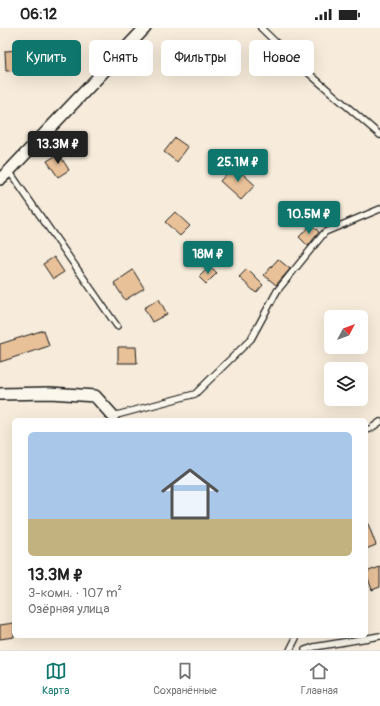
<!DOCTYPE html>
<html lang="ru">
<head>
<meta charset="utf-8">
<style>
	:root { --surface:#fff; --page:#f6f6f6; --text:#222; --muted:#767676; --line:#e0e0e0; --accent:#0f766e }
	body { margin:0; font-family:Pangolin,sans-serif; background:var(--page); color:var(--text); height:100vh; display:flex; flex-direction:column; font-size:15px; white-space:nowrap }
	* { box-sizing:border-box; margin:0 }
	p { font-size:13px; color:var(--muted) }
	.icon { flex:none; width:22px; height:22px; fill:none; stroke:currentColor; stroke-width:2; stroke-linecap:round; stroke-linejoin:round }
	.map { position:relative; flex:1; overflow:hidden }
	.side { position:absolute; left:12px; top:390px; width:356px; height:220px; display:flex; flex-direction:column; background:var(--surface); border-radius:6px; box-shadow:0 4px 16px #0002 }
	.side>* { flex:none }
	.top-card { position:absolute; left:12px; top:12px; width:356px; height:36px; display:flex; gap:8px }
	.needle { width:26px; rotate:49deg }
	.tools { position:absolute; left:324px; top:282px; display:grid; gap:8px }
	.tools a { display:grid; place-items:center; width:44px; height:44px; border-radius:6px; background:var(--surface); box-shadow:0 4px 16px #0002; font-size:20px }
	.price { position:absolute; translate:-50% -34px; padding:0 9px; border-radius:4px; background:var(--accent); color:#fff; font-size:13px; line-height:26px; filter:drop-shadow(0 1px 2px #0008) }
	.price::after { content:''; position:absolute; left:50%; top:24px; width:12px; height:9px; margin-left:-6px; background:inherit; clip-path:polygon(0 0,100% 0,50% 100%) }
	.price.active { background:#222; color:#fff }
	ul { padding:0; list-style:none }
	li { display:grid; align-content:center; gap:8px; height:212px; padding:0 16px }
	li+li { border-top:1px solid var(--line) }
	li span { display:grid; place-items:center; height:124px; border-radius:6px; color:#555 }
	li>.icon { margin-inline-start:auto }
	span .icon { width:72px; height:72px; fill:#fffc; stroke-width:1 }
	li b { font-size:17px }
	.pill { padding:0 14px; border-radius:6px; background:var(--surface); box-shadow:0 4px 16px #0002; font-size:14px; line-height:36px }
	.pill.active { background:var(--accent); color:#fff }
	.status { display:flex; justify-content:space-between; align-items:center; height:28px; padding:0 20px; background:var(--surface); direction:ltr }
	.status svg { height:11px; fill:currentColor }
	.dock { display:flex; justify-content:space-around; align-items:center; height:56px; border-top:1px solid var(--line); background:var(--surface); font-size:11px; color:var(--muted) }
	.dock a { display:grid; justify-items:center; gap:2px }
	.dock .active { color:var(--accent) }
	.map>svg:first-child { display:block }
</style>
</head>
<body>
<div class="status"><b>06:12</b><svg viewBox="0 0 49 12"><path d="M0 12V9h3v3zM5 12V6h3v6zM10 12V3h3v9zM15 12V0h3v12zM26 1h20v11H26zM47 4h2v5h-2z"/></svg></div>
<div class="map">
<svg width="380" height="622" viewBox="0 0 380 622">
	<rect width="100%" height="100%" fill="#f7ecdb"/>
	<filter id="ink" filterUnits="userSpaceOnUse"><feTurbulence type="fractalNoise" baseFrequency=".025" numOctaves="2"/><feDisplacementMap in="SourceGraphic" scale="8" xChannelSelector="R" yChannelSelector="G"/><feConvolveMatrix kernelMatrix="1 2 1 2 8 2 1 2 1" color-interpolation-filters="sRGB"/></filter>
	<g filter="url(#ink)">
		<g fill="#e8c199" stroke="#1c1c1c">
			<polygon points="38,21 39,41 6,43 5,23"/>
			<polygon points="175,110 188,119 177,134 164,124"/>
			<polygon points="59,126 69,142 58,149 47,133"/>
			<polygon points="234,138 255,157 241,172 220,153"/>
			<polygon points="175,184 190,198 180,208 165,194"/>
			<polygon points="311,196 319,204 308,218 299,209"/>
			<polygon points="54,229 64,244 53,251 43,236"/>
			<polygon points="278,231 290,241 276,257 264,247"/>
			<polygon points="210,238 217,245 206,256 199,249"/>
			<polygon points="247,241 263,257 256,265 239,249"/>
			<polygon points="133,242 144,260 125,272 114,255"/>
			<polygon points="159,271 167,286 152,294 144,280"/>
			<polygon points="44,302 49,318 0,334 0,316"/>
			<polygon points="118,319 136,319 137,335 118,335"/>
			<polygon points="366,493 367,493 376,517 366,521"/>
			<polygon points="380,539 380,559 372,562 366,544"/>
			<polygon points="14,595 14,609 0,611 0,597"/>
		</g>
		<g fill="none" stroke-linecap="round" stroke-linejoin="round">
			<defs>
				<g id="lane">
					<polyline points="261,0 297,35 380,107"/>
					<polyline points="9,143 117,298"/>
					<polyline points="114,390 113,388 195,366 251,311 277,263 325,204 380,181"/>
					<polyline points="366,402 370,401 380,394"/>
					<polyline points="290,622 297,608"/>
					<polyline points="305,622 314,619 380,608"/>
				</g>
				<g id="street">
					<polyline points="0,151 9,143 145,0"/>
					<polyline points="0,366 50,365 95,368 113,388"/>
				</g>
			</defs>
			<use href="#lane" stroke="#1c1c1c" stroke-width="8"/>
			<use href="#street" stroke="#1c1c1c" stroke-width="14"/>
			<use href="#lane" stroke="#fbf7ec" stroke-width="5.5"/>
			<use href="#street" stroke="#fbf7ec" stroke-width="11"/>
		</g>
	</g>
</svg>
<div class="tools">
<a><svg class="needle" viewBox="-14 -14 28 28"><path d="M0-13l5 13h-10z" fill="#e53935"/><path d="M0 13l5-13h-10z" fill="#767676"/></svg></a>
<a><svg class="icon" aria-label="layers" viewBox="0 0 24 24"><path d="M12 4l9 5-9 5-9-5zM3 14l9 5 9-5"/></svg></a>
</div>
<b class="price active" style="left:58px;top:137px">13.3M ₽</b>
<b class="price" style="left:238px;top:155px">25.1M ₽</b>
<b class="price" style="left:309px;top:207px">10.5M ₽</b>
<b class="price" style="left:208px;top:247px">18M ₽</b>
<div class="top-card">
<a class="pill active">Купить</a>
<a class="pill">Снять</a>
<a class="pill">Фильтры</a>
<a class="pill">Новое</a>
</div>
<section class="side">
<ul>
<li><span style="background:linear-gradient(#a9c7e8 70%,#c2b280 0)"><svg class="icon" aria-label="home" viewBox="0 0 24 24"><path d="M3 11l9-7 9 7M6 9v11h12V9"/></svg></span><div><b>13.3M ₽</b><p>3-комн. · 107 m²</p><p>Озёрная улица</p></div></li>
</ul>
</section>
</div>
<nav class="dock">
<a class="active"><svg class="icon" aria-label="map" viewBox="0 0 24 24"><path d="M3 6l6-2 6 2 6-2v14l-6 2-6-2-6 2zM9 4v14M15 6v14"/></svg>Карта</a>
<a><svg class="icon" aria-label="saved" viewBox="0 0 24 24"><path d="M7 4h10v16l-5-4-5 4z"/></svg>Сохранённые</a>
<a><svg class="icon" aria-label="home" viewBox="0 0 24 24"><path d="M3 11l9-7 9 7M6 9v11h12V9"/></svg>Главная</a>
</nav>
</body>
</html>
